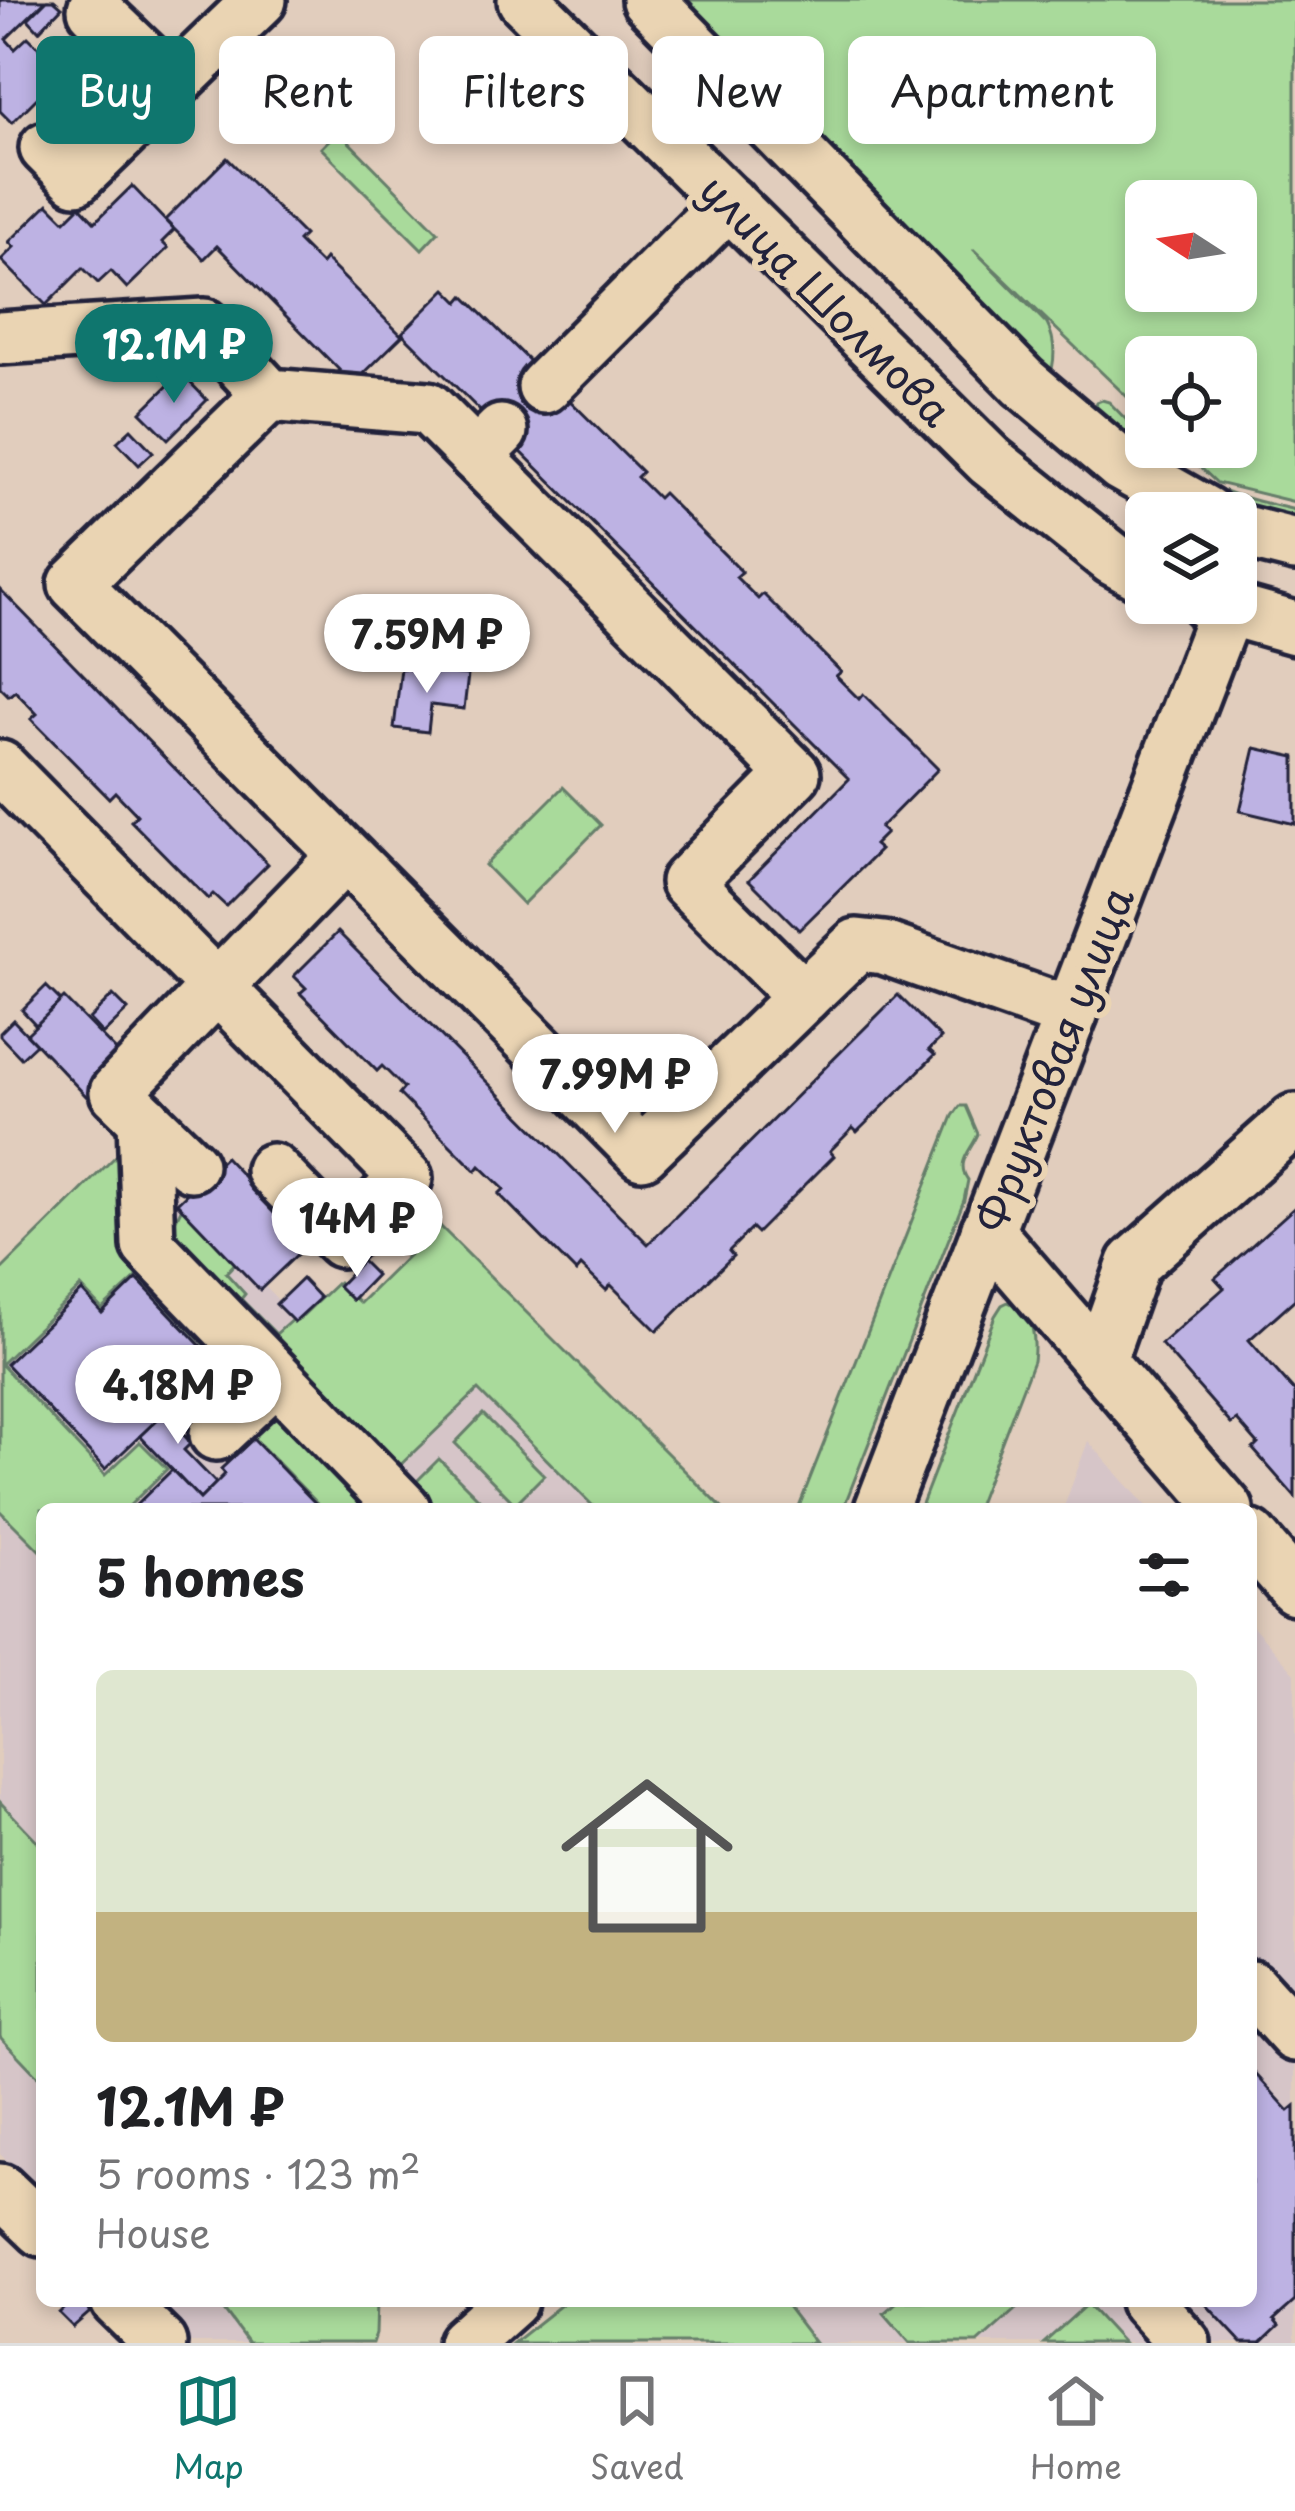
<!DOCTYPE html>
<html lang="en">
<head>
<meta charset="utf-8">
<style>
	:root { --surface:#fff; --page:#f2f2f2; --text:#202124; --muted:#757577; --line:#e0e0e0; --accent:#0f766e }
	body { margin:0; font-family:"Playpen Sans",sans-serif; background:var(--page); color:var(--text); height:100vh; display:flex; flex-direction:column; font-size:45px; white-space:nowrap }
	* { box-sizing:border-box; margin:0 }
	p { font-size:39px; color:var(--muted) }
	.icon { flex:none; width:66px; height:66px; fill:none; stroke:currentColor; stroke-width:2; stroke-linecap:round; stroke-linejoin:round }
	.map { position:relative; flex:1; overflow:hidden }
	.panel { position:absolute; left:36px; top:1503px; width:1221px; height:804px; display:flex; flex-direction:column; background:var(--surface); border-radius:18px; box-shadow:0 6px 18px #0003 }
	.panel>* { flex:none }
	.hud { position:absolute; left:36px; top:36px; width:1224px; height:108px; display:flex; gap:24px }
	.needle { width:78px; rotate:282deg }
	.buttons { position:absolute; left:1125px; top:180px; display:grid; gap:24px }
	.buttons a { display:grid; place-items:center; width:132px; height:132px; border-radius:18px; background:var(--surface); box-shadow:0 6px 18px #0003; font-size:60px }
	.price { position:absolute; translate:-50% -102px; padding:0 27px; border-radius:42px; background:#fff; color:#222; font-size:39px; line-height:78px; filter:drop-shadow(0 3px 6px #0008) }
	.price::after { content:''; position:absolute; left:50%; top:72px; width:36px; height:27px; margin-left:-18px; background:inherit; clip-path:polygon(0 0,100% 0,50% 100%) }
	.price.active { background:var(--accent); color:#fff }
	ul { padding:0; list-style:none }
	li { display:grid; align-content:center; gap:24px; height:636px; padding:0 60px }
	li span { display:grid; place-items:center; height:372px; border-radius:18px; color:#555 }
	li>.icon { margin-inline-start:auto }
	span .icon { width:216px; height:216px; fill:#fffc; stroke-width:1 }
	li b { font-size:51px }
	h2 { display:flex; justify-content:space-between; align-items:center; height:144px; padding:0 60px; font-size:51px }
	.chip { padding:0 42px; border-radius:18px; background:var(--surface); box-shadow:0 6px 18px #0003; font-size:42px; line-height:108px }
	.chip.active { background:var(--accent); color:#fff }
	.dock { display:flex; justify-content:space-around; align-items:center; height:168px; border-top:3px solid var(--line); background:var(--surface); font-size:33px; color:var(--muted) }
	.dock a { display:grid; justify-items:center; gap:6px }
	.dock .active { color:var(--accent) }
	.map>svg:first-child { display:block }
</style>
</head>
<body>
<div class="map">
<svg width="1295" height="2343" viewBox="0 0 1295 2343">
	<rect width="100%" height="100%" fill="#e1cdbd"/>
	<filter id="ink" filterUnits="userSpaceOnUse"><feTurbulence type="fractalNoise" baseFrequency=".00833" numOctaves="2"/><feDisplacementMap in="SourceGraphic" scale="24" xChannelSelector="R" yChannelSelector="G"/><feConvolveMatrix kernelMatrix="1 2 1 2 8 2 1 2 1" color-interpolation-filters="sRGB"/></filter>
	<g filter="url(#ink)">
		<g fill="#d6c5c8">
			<polygon points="171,1187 297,1320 329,1290 354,1315 392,1277 619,1509 42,1509 42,2197 0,2154 0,1315"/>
			<polygon points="1088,1441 1149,1509 1063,1509"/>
			<polygon points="1251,1624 1295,1673 1295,2343 795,2343 782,2301 1251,2301"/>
			<polygon points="142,2301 365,2301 347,2343 183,2343"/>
		</g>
		<g fill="#a9da9b" stroke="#667e6b" stroke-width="3" fill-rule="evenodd">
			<path d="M649 0H1295V502L1217 483 1179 447H1236V357H1146V415L973 249 1047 324C1056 341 1056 363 1048 380ZM1146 201H1236V291H1146Z"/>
			<polygon points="338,131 438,232 422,249 321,148"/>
			<path d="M1102 400 1109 402 1146 440V447C1162 448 1173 462 1186 471 1218 494 1258 501 1295 510V538L1236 523 1094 411 1097 402Z"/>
			<polygon points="563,787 601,825 523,904 485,865"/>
			<path d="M960 1106H966L978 1134C971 1151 955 1162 968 1180L964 1200 843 1509H798L953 1116Z"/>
			<polygon points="125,1147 216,1343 208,1349 138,1276 102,1309 81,1287 1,1364 105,1475 140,1442 167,1469 126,1509 42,1509 42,1553 0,1511 0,1271"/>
			<polygon points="184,1203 238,1260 226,1273 245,1294 241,1299 276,1334 294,1318 298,1320 338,1282 360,1303 439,1225 723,1509 596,1509 478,1390 390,1475 164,1243"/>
			<path d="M1008 1302C1034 1310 1036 1338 1033 1361L976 1509H920L995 1316 1002 1305Z"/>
			<polygon points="275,1407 392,1509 323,1509 248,1432"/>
			<polygon points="483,1414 544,1475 515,1504 455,1443"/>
			<polygon points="439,1459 489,1509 431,1509 410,1488"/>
			<polygon points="0,1802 42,1846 42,2081 0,2037"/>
			<polygon points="217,2301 377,2301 376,2334 373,2343 248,2343"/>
			<polygon points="566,2301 783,2301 815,2343 513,2343"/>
			<polygon points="898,2301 1025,2301 978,2343 910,2343 884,2313"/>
			<polygon points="1087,2304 1123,2343 1044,2343"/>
		</g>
		<g fill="#bdb2e3" stroke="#22223b" stroke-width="3">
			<polygon points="0,0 46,0 6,39 15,49 28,37 63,72 12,123 0,111"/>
			<polygon points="47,0 54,0 62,7 39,31 28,19"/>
			<polygon points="227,158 304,235 298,241 321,264 325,259 402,336 353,384 217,246 204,259 165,220"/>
			<polygon points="132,186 174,230 162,242 168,248 127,288 111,271 98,283 83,268 46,305 1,260 14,247 9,242 48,204 65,221 80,206 95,222"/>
			<polygon points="446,289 459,302 464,296 642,472 637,477 658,498 663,493 742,572 736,577 758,599 763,594 841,672 836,676 859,699 863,694 938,769 880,828 886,833 874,845 880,850 799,930 749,880 849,779 402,333"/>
			<polygon points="181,373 207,400 168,439 141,412"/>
			<polygon points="131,429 153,452 139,465 117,442"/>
			<polygon points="0,589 268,864 226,906 213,894 208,899 131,821 137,815 115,792 109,798 31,719 37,714 15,691 9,696 0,687"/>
			<polygon points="401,668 468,675 464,709 431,705 428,732 394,728"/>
			<polygon points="1255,748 1295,757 1295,824 1240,811"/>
			<polygon points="338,932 648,1244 898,995 941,1038 929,1050 935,1055 857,1132 853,1128 830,1151 834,1156 757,1233 752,1228 729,1251 733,1256 657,1331 611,1285 606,1290 581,1266 576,1272 499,1194 504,1189 480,1166 476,1171 399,1094 404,1088 382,1066 377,1071 300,993 306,988 294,976"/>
			<polygon points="46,986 61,1001 36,1025 22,1010"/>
			<polygon points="113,995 128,1010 103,1034 89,1019"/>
			<polygon points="64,998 127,1062 89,1099 27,1034"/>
			<polygon points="13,1020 36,1044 21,1058 0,1036 0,1033"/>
			<polygon points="225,1157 308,1244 260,1290 177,1203"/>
			<polygon points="1295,1207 1295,1299 1249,1340 1295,1392 1295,1497 1253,1449 1258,1444 1237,1420 1231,1424 1161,1344 1224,1288 1215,1278"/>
			<polygon points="362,1261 376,1275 352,1300 338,1286"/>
			<polygon points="137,1279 234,1381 196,1415 180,1398 105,1469 6,1364 82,1291 102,1313"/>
			<polygon points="302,1279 320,1298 294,1322 276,1304"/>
			<polygon points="180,1398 196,1415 180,1431 191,1443 184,1450 216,1483 200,1499 140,1436"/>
			<polygon points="253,1439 321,1509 132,1509 172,1470 200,1499 225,1474 221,1469"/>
			<polygon points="1251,2069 1289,2111 1295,2106 1295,2301 1274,2320 1279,2326 1261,2343 1242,2343 1203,2301 1251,2301"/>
			<polygon points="72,2301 81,2301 90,2312 73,2327 59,2313"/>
		</g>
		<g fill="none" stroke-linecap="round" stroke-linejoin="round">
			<defs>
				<g id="minor">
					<polyline points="524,0 990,461 1113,559 1146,577"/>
					<polyline points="648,0 1023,382 1121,465 1206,513"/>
					<polyline points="94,9 173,85"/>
					<polyline points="46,148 76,178 260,0"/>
					<polyline points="0,338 204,325 269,395 428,408 476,456"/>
					<polyline points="544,387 729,202"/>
					<polyline points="269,395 75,584 642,1153 803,997"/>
					<polyline points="501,431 476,456 794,774 687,882 803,997 857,945 884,948 1071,1014"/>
					<polyline points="1236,530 1295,545"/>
					<polyline points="1207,603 1295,628"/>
					<polyline points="0,767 217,987 344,856"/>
					<polyline points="144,1119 148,1245 404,1509"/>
					<polyline points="191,1165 116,1092 217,987 406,1178 341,1241 272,1170"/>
					<polyline points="987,1231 1227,1509"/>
					<polyline points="1099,1362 1134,1263 1295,1120"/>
					<polyline points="216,1434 276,1378"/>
					<polyline points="881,1509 1226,610"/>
					<polyline points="1251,1537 1295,1588"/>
					<polyline points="1251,1987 1295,2035"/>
					<polyline points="0,2190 42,2230"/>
					<polyline points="117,2301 160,2343"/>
					<polyline points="1146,2301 1184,2343"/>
					<polyline points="464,2343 511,2301"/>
				</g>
			</defs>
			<use href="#minor" stroke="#22223b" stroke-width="60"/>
			<use href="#minor" stroke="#ead4b3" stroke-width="51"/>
		</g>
	</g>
	<g text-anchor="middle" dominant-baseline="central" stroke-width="12" stroke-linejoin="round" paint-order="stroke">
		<g font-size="42" fill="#22223b" stroke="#ead4b3">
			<text transform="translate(827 299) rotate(45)">улица Шолмова</text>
			<text transform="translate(1053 1059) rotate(-69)">Фруктовая улица</text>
		</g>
	</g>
</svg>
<div class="buttons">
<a><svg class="needle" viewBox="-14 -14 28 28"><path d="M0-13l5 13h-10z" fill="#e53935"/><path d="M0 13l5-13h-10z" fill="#757577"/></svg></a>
<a><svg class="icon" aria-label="locate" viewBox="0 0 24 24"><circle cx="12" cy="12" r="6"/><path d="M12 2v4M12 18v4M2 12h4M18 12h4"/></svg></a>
<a><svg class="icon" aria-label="layers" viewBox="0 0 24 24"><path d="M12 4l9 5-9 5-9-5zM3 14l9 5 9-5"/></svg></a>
</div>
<b class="price active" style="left:174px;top:406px">12.1M ₽</b>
<b class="price" style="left:427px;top:696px">7.59M ₽</b>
<b class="price" style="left:615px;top:1136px">7.99M ₽</b>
<b class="price" style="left:357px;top:1280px">14M ₽</b>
<b class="price" style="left:178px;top:1447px">4.18M ₽</b>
<div class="hud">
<a class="chip active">Buy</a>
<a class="chip">Rent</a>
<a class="chip">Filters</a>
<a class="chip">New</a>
<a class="chip">Apartment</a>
</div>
<section class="panel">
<h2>5 homes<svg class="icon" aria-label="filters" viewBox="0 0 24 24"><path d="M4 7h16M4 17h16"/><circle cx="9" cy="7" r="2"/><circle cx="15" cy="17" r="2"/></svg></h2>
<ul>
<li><span style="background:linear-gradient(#dfe7d0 65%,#c2b280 0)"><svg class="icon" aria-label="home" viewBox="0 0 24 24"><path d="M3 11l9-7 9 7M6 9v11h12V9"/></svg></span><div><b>12.1M ₽</b><p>5 rooms · 123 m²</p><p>House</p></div></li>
</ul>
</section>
</div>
<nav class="dock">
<a class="active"><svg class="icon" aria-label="map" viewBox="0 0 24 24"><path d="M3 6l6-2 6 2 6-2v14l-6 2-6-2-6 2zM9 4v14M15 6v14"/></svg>Map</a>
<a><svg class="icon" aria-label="saved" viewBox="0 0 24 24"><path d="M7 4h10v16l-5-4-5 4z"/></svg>Saved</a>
<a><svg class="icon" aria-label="home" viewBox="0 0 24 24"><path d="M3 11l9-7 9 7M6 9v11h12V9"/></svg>Home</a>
</nav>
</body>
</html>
